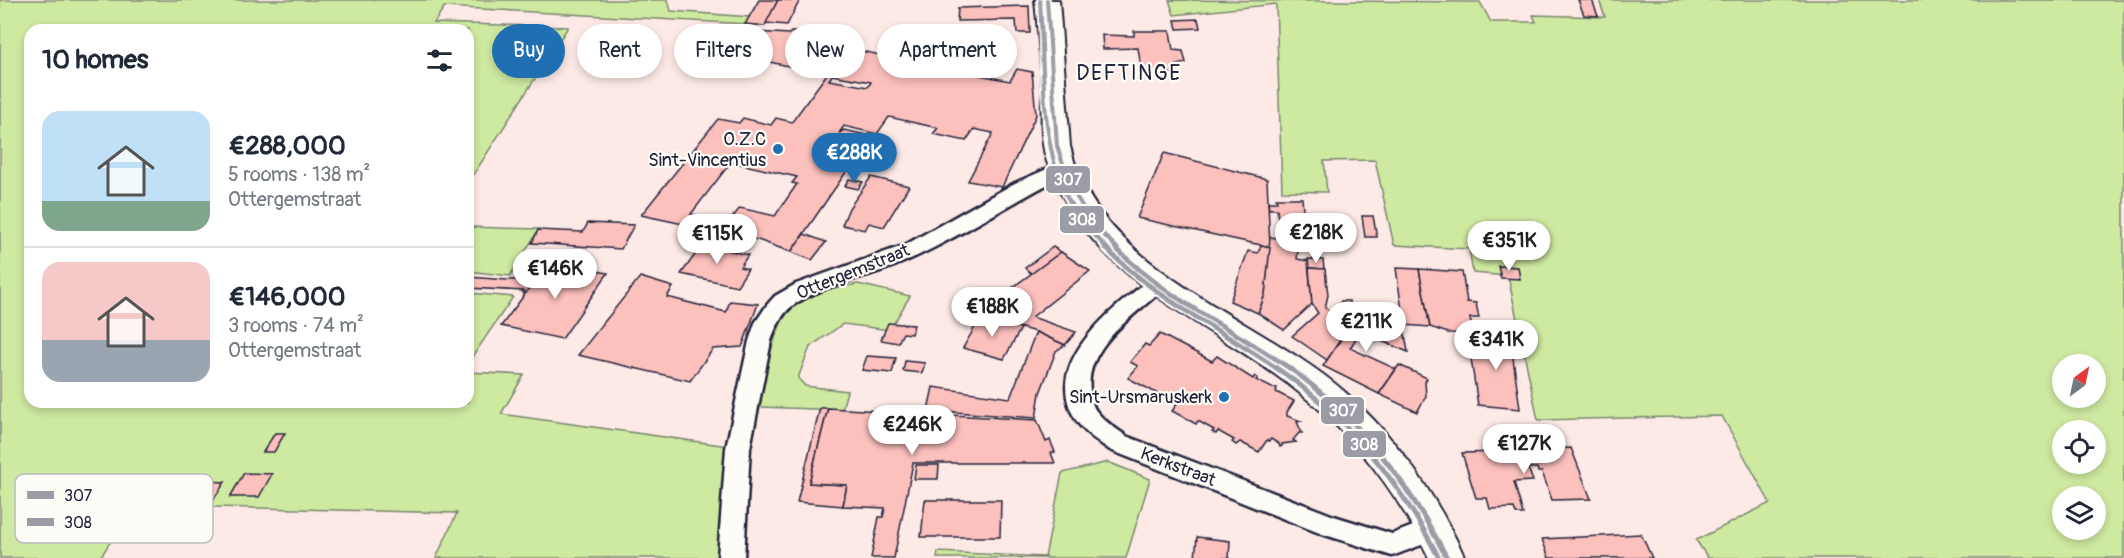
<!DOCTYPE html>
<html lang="en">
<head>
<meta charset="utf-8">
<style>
	:root { --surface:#fff; --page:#f2f2f3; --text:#1f2937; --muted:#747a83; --line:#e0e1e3; --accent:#1f6fb2 }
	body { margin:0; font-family:Pangolin,sans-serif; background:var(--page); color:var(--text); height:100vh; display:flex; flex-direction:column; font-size:22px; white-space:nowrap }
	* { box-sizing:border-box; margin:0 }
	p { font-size:20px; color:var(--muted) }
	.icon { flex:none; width:33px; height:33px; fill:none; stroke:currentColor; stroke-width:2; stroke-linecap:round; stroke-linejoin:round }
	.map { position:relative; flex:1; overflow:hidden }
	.details { position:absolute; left:24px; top:24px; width:450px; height:384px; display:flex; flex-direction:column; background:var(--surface); border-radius:18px; box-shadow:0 3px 9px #0003 }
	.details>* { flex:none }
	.hud { position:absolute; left:492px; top:24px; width:570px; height:54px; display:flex; gap:12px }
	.needle { width:39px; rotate:33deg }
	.tools { position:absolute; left:2052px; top:354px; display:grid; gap:12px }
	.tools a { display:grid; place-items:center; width:54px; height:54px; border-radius:50%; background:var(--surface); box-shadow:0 3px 9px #0003; font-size:30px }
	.price { position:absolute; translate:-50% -51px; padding:0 14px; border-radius:21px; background:#fff; color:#222; font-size:20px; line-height:39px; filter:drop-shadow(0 2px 3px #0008) }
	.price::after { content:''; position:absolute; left:50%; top:36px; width:18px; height:14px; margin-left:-9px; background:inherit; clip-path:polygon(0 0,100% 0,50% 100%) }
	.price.active { background:var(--accent); color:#fff }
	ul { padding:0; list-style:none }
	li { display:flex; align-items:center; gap:18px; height:150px; padding:0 18px }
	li+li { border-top:2px solid var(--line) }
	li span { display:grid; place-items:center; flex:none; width:168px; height:120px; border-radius:18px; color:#555 }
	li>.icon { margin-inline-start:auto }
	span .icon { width:72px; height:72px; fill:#fffc; stroke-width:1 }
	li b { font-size:26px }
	h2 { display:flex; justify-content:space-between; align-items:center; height:72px; padding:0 18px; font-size:26px }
	.tag { padding:0 21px; border-radius:27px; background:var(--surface); box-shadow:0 3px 9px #0003; font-size:21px; line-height:54px }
	.tag.active { background:var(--accent); color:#fff }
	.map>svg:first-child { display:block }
</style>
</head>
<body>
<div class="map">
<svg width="2124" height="558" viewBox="0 0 2124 558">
	<rect width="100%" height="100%" fill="#fdeae6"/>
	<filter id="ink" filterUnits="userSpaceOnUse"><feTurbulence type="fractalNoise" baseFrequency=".0167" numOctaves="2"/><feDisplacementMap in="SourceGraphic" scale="12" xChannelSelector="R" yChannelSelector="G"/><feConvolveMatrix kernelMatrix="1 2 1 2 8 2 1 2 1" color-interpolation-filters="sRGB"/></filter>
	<g filter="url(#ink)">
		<g fill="#cee9a0" stroke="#78866e" stroke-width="1.5" fill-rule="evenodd">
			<polygon points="0,0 668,0 671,11 750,17 746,24 444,7 434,23 568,27 468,183 468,30 30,30 30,402 468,402 468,372 524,375 501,414 728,446 718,558 436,558 457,513 134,505 100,558 0,558"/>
			<path d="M1169 0 1480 2 1491 22H1536L1533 15 1605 17 1599 0H2124V558H1708L1696 540 1770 503 1722 416 1538 420 1508 276 1473 273 1469 249 1394 245 1375 160 1324 161 1327 192 1282 191 1276 4 1174 15ZM2062 364H2096V398H2062ZM2062 430H2096V464H2062ZM2062 496H2096V530H2062Z"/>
			<polygon points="468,227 539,229 510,276 468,271"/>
			<path d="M858 284 910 296 890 330 843 324 810 347 798 378 805 386 847 391 842 410 760 407C765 378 773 316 800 300 819 290 838 287 858 284Z"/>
			<polygon points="468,293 513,297 468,363"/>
			<polygon points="1108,462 1150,479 1126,558 937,558 938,552 1045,557 1062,473"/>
		</g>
		<g fill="#fcc0bd" stroke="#22223b" stroke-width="1.5" fill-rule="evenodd">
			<polygon points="759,0 778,0 765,26 745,24"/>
			<polygon points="778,0 800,0 787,25 766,23"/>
			<polygon points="1578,0 1592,0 1598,16 1584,15"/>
			<polygon points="1029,6 1030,33 1017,33 1016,20 957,21 958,8"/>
			<polygon points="1198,19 1200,28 1177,29 1175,20"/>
			<path d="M700 31 736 35 737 31 789 34 791 32 810 33 805 46 842 53 846 48 895 58 907 39 934 44 921 64 950 69 955 60 943 58 959 32 1002 40 987 66 978 65 974 70 967 68 964 72 1010 81 1017 69 1032 72 1036 115 1002 187 968 181 993 133 974 129 966 141 933 134 938 128 889 117 877 134 844 126 839 133 844 130 871 136 791 252 758 240 641 215 718 119 739 123 743 118 771 125 776 118 792 122 827 74 722 52 689 50ZM832 75 871 82 868 87 829 80ZM731 162 797 177 792 183 797 184 775 216 740 208 728 223 691 214Z"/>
			<polygon points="1134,31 1170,31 1173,50 1183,51 1186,63 1176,65 1177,73 1142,74 1138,48 1103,49 1102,35 1134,36"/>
			<polygon points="1164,153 1267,179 1270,247 1137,218"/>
			<polygon points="871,177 909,186 884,227 869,223 865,230 842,225 849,208"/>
			<polygon points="849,179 863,182 858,189 845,186"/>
			<polygon points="1276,198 1302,198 1304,222 1278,220 1277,209 1269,209 1268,202 1277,202"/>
			<polygon points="1362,216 1373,216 1377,237 1365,237"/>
			<polygon points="588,223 634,225 621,249 532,243 538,230 583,232"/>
			<polygon points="804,234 826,242 812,260 791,252"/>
			<polygon points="1270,237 1299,241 1297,259 1308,261 1312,304 1284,330 1258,313 1265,294"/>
			<polygon points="703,244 748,255 740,267 748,269 737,286 681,274"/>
			<polygon points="1261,245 1270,247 1265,294 1258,313 1230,301 1248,251 1258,253"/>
			<polygon points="1053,247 1061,252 1032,274 1025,268"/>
			<polygon points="1061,252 1090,271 1032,317 1076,332 1065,345 1036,332 966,313 975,296 1013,307 1021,299 1009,290"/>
			<polygon points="1308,259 1323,260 1324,269 1309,268"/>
			<polygon points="549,262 608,273 562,339 501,326"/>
			<polygon points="1498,266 1518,267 1520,279 1501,278"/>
			<polygon points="1309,268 1325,269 1328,295 1325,308 1334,314 1341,301 1349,301 1350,308 1358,313 1327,360 1292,336 1318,313 1312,304"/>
			<polygon points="1396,268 1419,269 1430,327 1404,325"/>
			<polygon points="1419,269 1462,272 1467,302 1476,303 1479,318 1470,318 1473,334 1448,333 1430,327"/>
			<polygon points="468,277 507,280 536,279 526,293 523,293 524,291 468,288"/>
			<polygon points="640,277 673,287 667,297 726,312 730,301 758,304 742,347 713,349 690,381 578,355"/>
			<polygon points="1360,311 1404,329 1408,352 1360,332 1350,348 1396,369 1379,394 1323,366"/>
			<polygon points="980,318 1021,328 1004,359 963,348"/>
			<polygon points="888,323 914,325 911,334 903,333 898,343 881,340"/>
			<polygon points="1494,327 1507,329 1508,335 1510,336 1520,409 1478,405 1470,352 1483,353 1480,333 1495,334"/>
			<polygon points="1036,332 1065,345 1056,351 1040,393 1036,418 928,410 933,387 1010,398"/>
			<polygon points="1160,334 1212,361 1217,356 1253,379 1255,376 1258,378 1256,380 1272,388 1277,388 1276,392 1294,401 1287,412 1287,416 1301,421 1297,422 1302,433 1299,433 1293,440 1296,442 1282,444 1282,446 1280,447 1279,444 1271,439 1269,441 1267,440 1259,452 1240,442 1236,445 1232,442 1234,440 1218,431 1216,434 1212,432 1214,430 1198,421 1196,424 1172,411 1177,404 1128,378 1138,366 1130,362 1145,344 1149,346"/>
			<polygon points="867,356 896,358 892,373 862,370"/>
			<polygon points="905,361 925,363 922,373 903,371"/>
			<polygon points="1399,365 1427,378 1425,382 1426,396 1417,412 1379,394"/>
			<polygon points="820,408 828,408 809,483 847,485 843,506 797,502"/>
			<polygon points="828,408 1037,420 1046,442 1050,440 1055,452 1051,453 1055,463 913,463 894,558 871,558 879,517 883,517 885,508 843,506 847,485 809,483"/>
			<polygon points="275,433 285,433 274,452 263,452"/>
			<polygon points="1514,446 1534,447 1537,449 1571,448 1591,499 1552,500 1542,472 1538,472 1537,468 1528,468 1533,481 1514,482 1523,514 1516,514 1514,508 1490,509 1487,498 1476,498 1462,453 1501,452 1500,449"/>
			<polygon points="916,465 939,465 938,479 914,479"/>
			<polygon points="244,473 272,474 259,497 230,497"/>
			<polygon points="204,481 225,482 214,499 193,498"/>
			<polygon points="925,500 1001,500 1000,537 921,537"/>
			<polygon points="1641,534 1652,558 1549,558 1542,539"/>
			<polygon points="1197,537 1230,541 1229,558 1195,558"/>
		</g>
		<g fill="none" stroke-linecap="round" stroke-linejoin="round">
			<defs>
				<g id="street">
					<path d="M1063 162 1070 163 1073 168 1070 173C1012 201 958 239 899 264 865 279 823 284 792 306 781 315 775 328 771 341L750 448 744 558H718L726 448 749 341 755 323 767 305 775 296 796 284 905 245 1015 183Z"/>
					<path d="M1158 275 1165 278 1169 283 1165 288C1137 313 1084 347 1090 390 1091 398 1092 407 1097 412 1105 422 1117 429 1126 436L1334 516 1392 534 1434 518 1443 521 1447 529 1443 537 1392 556 1322 534 1110 450C1099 442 1086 434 1078 423 1037 364 1112 310 1151 278Z"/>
				</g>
				<path id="secondary" d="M1035 0H1059L1070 146C1096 270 1260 317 1346 393 1398 439 1436 495 1465 558H1429C1399 495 1356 438 1301 394 1211 321 1095 285 1049 167 1039 143 1042 116 1042 91 1041 61 1038 30 1035 0Z"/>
			</defs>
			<use href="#street" stroke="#22223b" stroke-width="5"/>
			<use href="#secondary" stroke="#22223b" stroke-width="4"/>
			<use href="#street" fill="#fdfcf7" fill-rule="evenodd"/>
			<use href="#secondary" fill="#fdfcf7" fill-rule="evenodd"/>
			<defs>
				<polyline id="bus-1-far1" points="1047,0 1057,146 1071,188 1094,225 1117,248"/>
				<path id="bus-1" d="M1115 247C1160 294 1222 324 1276 359 1353 409 1405 477 1447 558"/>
				<path id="bus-2-far1" d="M1040 1C1044 61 1040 134 1063 189 1072 211 1090 231 1107 248"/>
				<path id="bus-2" d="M1105 247C1152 296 1215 327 1272 365 1346 414 1398 479 1439 558"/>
			</defs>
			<use href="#bus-1-far1" stroke="#fdfcf7" stroke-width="8"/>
			<use href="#bus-1" stroke="#fdfcf7" stroke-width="10"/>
			<use href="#bus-2-far1" stroke="#fdfcf7" stroke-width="8"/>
			<use href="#bus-2" stroke="#fdfcf7" stroke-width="10"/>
			<use href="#bus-1-far1" stroke="#9c9ca7" stroke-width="4"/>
			<use href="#bus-1" stroke="#9c9ca7" stroke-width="5"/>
			<use href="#bus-2-far1" stroke="#9c9ca7" stroke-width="4"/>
			<use href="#bus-2" stroke="#9c9ca7" stroke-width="5"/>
		</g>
	</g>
	<g fill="#1f6fb2" stroke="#fdfcf7" stroke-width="2">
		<circle cx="778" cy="149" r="6"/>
		<circle cx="1224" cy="397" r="6"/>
	</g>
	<g text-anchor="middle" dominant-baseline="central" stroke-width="4.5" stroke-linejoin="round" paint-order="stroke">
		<g font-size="18" fill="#22223b" stroke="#fdfcf7" text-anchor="end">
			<text x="766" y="139">O.Z.C<tspan x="766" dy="21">Sint-Vincentius</tspan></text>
			<text x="1212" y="397">Sint-Ursmaruskerk</text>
		</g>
		<g font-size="18" fill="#22223b" stroke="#fdfcf7">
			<text transform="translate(853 272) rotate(-22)">Ottergemstraat</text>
			<text transform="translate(1178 467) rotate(21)">Kerkstraat</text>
		</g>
		<g font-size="21" letter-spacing="1.5" fill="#22223b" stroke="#fdfcf7">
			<text x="1129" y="73">DEFTINGE</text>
		</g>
	</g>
	<rect x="15" y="474" width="198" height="69" rx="9" fill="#fdfcf7" stroke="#bbbbbf" stroke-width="1.5"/>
	<rect x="27" y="491" width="27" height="8" fill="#9c9ca7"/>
	<rect x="27" y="518" width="27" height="8" fill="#9c9ca7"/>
	<g font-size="16" fill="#22223b">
		<text x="64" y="501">307</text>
		<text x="64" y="528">308</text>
	</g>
	<g stroke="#fdfcf7" stroke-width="2">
		<rect x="1045" y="165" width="46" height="29" rx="6" fill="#9c9ca7"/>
		<rect x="1059" y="205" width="46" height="29" rx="6" fill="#9c9ca7"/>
		<rect x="1320" y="396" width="45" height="29" rx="6" fill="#9c9ca7"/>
		<rect x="1342" y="430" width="45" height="28" rx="6" fill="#9c9ca7"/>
	</g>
	<g font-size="16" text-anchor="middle" font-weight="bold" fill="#fff">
		<text x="1068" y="185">307</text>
		<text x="1082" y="225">308</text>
		<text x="1343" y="416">307</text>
		<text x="1364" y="450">308</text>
	</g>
</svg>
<div class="tools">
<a><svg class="needle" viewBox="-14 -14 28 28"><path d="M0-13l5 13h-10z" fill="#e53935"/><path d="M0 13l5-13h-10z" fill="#747a83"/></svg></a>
<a><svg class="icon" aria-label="locate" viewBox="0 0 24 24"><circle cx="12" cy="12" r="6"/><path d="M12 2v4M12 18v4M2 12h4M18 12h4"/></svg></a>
<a><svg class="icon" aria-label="layers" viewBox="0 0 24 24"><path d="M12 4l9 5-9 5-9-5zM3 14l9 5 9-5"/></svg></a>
</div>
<b class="price active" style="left:854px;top:184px">€288K</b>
<b class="price" style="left:1316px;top:264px">€218K</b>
<b class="price" style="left:717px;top:265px">€115K</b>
<b class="price" style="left:1509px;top:272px">€351K</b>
<b class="price" style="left:555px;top:300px">€146K</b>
<b class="price" style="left:992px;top:338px">€188K</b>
<b class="price" style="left:1366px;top:353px">€211K</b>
<b class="price" style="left:1496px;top:371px">€341K</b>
<b class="price" style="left:912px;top:456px">€246K</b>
<b class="price" style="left:1524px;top:475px">€127K</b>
<div class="hud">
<a class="tag active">Buy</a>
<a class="tag">Rent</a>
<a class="tag">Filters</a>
<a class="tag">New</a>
<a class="tag">Apartment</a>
</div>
<section class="details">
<h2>10 homes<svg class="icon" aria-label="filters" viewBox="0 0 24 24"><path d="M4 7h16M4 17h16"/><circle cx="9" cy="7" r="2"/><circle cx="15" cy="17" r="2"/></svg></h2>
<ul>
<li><span style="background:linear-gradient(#bfe0f5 75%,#7fa58c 0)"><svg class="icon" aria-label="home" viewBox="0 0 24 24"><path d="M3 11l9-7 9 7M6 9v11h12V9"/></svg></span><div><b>€288,000</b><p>5 rooms · 138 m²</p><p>Ottergemstraat</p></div></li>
<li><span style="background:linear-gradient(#f6c9c9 65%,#9aa5b1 0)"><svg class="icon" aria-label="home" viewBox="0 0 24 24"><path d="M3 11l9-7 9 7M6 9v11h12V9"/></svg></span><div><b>€146,000</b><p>3 rooms · 74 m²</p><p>Ottergemstraat</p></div></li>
</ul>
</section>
</div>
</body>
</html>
